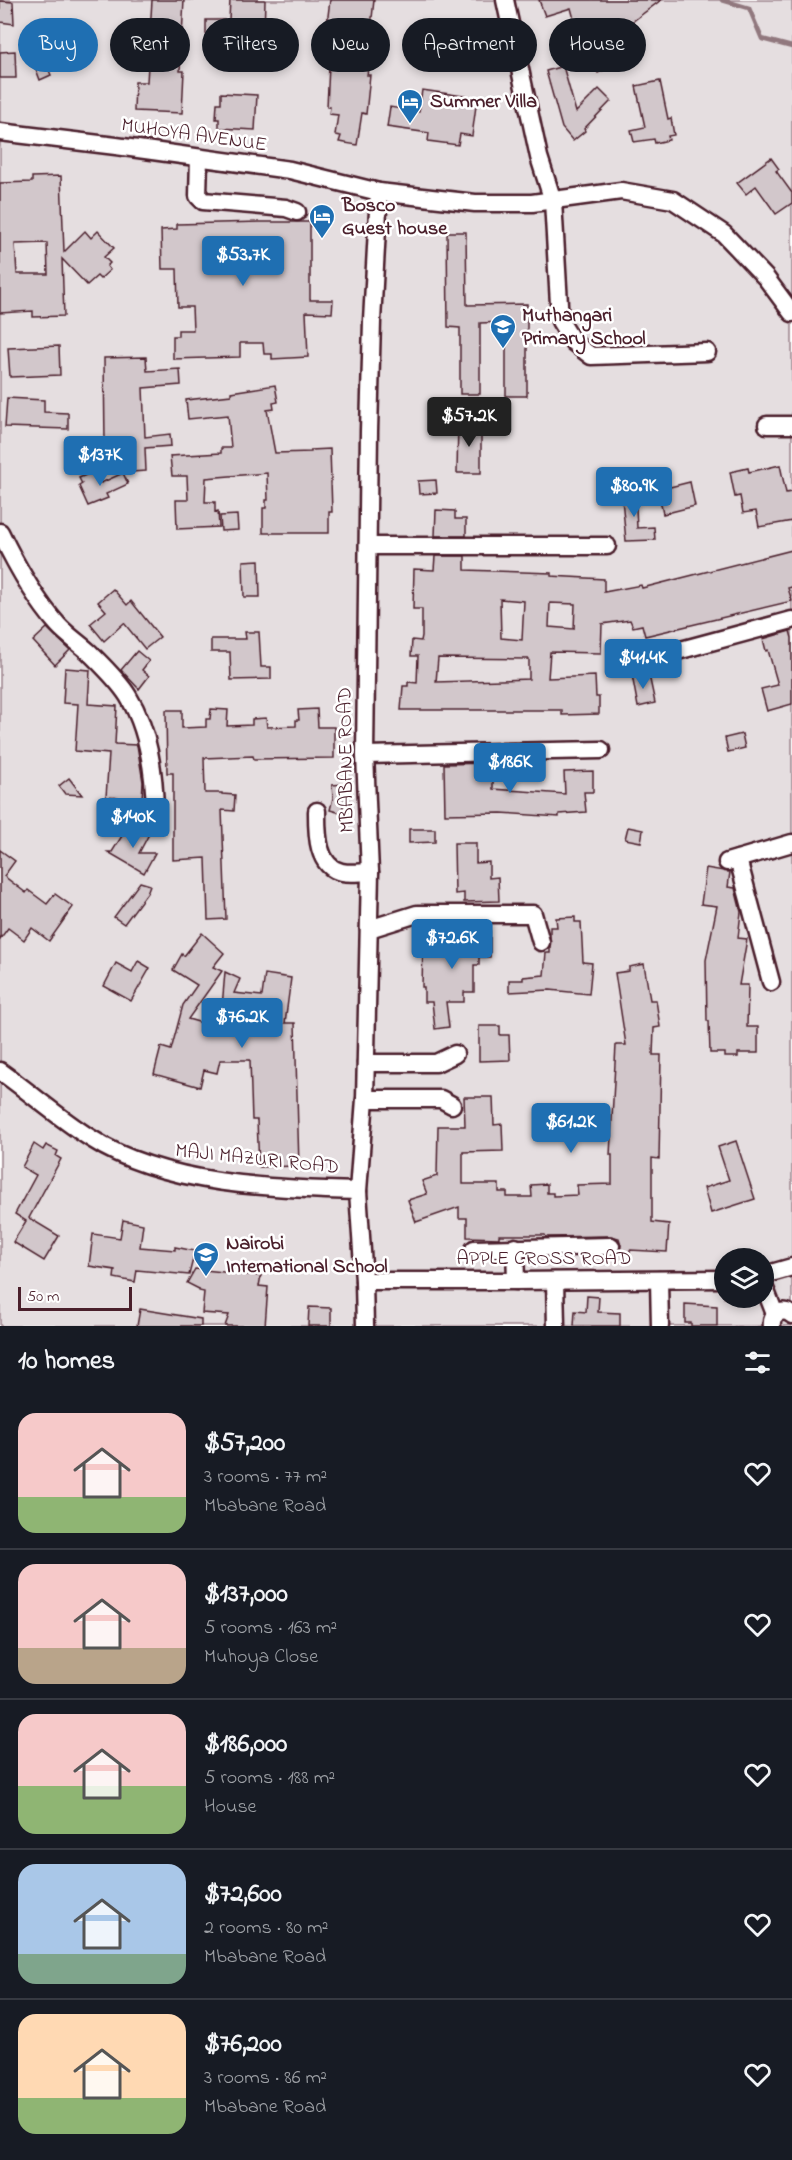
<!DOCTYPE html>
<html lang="en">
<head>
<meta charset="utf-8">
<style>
	:root { --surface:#171b24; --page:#20242c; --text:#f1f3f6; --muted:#9ea1a6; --line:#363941; --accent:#1f6fb2 }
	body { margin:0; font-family:"Indie Flower",sans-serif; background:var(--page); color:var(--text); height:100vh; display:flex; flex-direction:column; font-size:22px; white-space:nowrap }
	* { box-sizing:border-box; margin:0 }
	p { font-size:20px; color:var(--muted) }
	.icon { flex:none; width:33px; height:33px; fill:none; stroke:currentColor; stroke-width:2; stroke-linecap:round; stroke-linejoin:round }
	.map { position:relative; height:1326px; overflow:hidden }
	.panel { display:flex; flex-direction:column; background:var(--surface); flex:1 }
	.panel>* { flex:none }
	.hud { position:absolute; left:18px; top:18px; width:756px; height:54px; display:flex; gap:12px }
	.controls { position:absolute; left:714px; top:1248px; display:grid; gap:12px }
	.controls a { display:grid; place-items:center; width:60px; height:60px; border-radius:50%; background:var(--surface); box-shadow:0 3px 9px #0003; font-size:30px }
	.scale { position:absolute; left:18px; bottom:15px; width:114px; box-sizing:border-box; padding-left:6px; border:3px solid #4a1f2b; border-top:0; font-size:16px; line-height:21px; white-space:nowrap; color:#4a1f2b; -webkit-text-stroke:4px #fff; paint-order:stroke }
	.price { position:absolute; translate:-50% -51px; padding:0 14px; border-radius:6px; background:var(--accent); color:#fff; font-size:20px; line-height:39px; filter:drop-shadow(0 2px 3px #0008) }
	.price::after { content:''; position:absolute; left:50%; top:36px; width:18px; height:14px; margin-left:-9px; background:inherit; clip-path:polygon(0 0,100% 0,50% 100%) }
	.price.on { background:#222; color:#fff }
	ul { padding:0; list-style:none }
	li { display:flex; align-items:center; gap:18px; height:150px; padding:0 18px }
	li+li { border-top:2px solid var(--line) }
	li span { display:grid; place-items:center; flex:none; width:168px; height:120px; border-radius:18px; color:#555 }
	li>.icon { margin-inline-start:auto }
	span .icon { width:72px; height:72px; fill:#fffc; stroke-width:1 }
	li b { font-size:26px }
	h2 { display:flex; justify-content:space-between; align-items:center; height:72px; padding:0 18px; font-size:26px }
	.chip { padding:0 21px; border-radius:27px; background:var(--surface); box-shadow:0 3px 9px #0003; font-size:21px; line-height:54px }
	.chip.on { background:var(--accent); color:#fff }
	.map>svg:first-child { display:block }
</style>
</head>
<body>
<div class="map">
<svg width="792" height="1326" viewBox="0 0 792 1326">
	<rect width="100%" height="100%" fill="#fff"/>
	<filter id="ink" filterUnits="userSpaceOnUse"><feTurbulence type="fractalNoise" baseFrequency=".0167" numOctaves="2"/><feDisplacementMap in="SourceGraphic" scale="12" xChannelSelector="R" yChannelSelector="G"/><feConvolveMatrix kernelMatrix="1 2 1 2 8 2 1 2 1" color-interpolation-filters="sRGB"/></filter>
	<g filter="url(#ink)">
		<path fill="#e5dee0" stroke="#987e86" stroke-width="1.5" fill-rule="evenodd" d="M0 0H792V1326H0ZM724 1258H764V1298H724Z"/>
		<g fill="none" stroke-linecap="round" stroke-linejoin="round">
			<polyline stroke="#91787e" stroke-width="4.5" points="722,0 749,8 762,39 792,47"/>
		</g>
		<g fill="#d2c7cb" stroke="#4a1f2b" stroke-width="1.5" fill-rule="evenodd">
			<polygon points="152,0 184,0 180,71 184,71 182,113 134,111 135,82 147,82"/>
			<polygon points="230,0 265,0 264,35 262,35 262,47 254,47 254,59 232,58 232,35 206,34 206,20 229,20"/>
			<polygon points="330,0 374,0 371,27 369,27 366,69 368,69 367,75 370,75 366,114 362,113 357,145 339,142 341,136 335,135 338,115 329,114 330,107 327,107 331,25 327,24"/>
			<polygon points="539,0 661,0 624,28 633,46 628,48 631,53 627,56 628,58 598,73 584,44 581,45 571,8 545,16"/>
			<polygon points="0,1 13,2 14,24 0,22"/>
			<polygon points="85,26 91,52 53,61 47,34"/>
			<polygon points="15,51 16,78 0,78 0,52"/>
			<polygon points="43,56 51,75 40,80 33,61"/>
			<polygon points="563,66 576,112 599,89 611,101 584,129 585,131 573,141 562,128 546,71"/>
			<polygon points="660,81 668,119 671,118 674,135 668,136 669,140 655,143 654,139 634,142 631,130 645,127 636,86"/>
			<polygon points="422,90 477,98 472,136 460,134 458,145 428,141 429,133 387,127 390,107 419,112"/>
			<polygon points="221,93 257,95 255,130 219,128 219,119 216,119 217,103 221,103"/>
			<polygon points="771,158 779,169 776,171 792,193 792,203 776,214 756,186 746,194 737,183"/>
			<path d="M61 176 64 252 85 231 91 238 98 231 114 248 104 257 110 263 107 266 110 270 100 279 97 276 87 285 62 259 64 316 33 317V311L0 313V183L32 182V177ZM47 243 48 274H17L15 244Z"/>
			<polygon points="261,222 310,222 310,300 333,300 332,313 306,312 308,357 272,359 272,354 264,354 263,343 240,343 240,357 173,359 173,336 178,336 178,330 193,330 192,307 178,307 177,269 162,269 161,230 177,229 177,224"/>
			<polygon points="447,232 466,232 467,305 527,304 527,396 506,396 506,322 480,323 480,394 460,394 460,328 448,327"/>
			<polygon points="59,346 60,375 10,377 8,348"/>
			<polygon points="146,357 147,371 180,369 181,385 143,388 145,437 170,434 171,446 145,448 146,471 131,472 129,442 105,443 104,358"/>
			<polygon points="275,385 278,402 273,403 274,409 267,410 275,453 311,452 311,450 330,449 332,512 329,512 329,533 263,533 263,508 266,508 266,500 268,500 267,473 206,478 205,502 215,502 215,512 218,511 219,527 177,529 176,500 188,500 187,476 172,476 170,456 221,453 221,448 231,448 228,415 188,419 186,400 231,395 231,392"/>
			<polygon points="7,398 44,400 44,412 68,413 68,429 5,427"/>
			<polygon points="458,422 481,422 481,473 457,473"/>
			<polygon points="780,465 786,493 792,492 792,521 759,527 756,511 743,513 740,496 735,497 730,472 748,468 749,472"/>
			<polygon points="93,472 96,479 99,478 101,483 123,473 128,484 106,494 108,498 88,506 79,486 82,484 79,478"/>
			<polygon points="436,480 437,493 419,494 418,481"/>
			<polygon points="690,482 695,506 663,514 658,490"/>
			<polygon points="635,487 637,528 654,527 655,540 626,541 621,488"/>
			<polygon points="436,510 455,511 455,519 466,519 466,536 435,536"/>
			<polygon points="237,515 238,530 221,531 220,516"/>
			<path d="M792 550V587L788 588 792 601 645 636 642 625 633 627 630 620 602 624 601 653 550 652 548 678 595 676 596 697H599V714L562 715V710H401L403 686H408V682L417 683 418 656H411L412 640 421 641 422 636V609H413L414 569 434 570 435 556H465V570L551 573V576L604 579V592L641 585 642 588ZM500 599 524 601 522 640 501 638ZM550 603 575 604 574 629 549 627ZM438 658 529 659V679L436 682Z"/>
			<polygon points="259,560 260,597 244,597 243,561"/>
			<polygon points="113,589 127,605 131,601 160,637 145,649 124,623 104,641 90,624 106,611 98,602"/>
			<polygon points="47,628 70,650 55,665 33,641"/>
			<polygon points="790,631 792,638 792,704 767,711 761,689 778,685 768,650 766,651 763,639"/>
			<polygon points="245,632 259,632 261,667 271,667 271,679 231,680 230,652 211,652 211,639 246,639"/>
			<polygon points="137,651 149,661 142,670 149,676 139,689 121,670"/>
			<polygon points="65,668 90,670 88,704 117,706 115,744 137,745 143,782 142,799 106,797 109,754 75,751 78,704 63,703"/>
			<polygon points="632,675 649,675 655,703 638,707"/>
			<polygon points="211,709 228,710 227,726 252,725 252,719 266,718 267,727 296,726 296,720 299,720 298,710 317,709 318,727 334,727 334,758 254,759 253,756 204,758 205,793 222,793 222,794 235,795 234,811 222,810 226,919 208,920 206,858 173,860 173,773 167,773 166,710 182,710 182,728 206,727 206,719 210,719"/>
			<polygon points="742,734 745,748 728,752 725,738"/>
			<polygon points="493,763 493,789 565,794 564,772 593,771 593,792 584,792 586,812 559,814 559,817 501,813 445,814 444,764"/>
			<polygon points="69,778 82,795 65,794 59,786"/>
			<polygon points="345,784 346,797 341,813 330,810 333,798 332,785"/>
			<polygon points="130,823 149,834 139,853 155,853 144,873 108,852 112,852"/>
			<polygon points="628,827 643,830 641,842 625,839"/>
			<polygon points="409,829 435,829 435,842 409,843"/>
			<polygon points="454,843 476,843 476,863 489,862 489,878 498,877 499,901 464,902 464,893 455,894"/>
			<polygon points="0,850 15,861 4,876 26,893 28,890 47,904 55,894 73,907 49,941 32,928 24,940 8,928 0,939"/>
			<polygon points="706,868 730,872 728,887 735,888 741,912 738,938 747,939 739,985 748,985 747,1027 758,1027 758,1053 738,1053 738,1057 725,1057 725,1053 710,1053 709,1021 707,1021 706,960 717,906 701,904"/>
			<polygon points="140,882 150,885 147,893 124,924 114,917"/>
			<polygon points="575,917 575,922 581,922 583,962 592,963 589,994 550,990 509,992 509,980 523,980 523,977 544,975 546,953 550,953 550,927 557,927 556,918"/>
			<polygon points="444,931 490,931 490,957 479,957 479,965 474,965 474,992 464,992 464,1002 446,1002 449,1027 435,1029 432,1002 424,1002 424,987 422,987 423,943 444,944"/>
			<polygon points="202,933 224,953 213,967 222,971 188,1019 223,1029 223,1019 221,1019 225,972 240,979 234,993 262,996 265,974 291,978 285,1023 295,1023 299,1166 259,1167 257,1120 252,1120 250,1060 220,1060 217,1073 204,1070 200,1087 154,1074 161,1047 171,1050 183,1005 197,985 173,970 182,954 184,956"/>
			<polygon points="138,961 150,968 131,1001 104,986 116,963 132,972"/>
			<polygon points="644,964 650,1000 656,1000 660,1027 654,1028 653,1055 661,1055 659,1159 652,1158 652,1222 669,1224 667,1252 630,1250 630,1252 620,1251 621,1245 619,1238 611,1236 546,1237 545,1235 499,1235 499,1238 467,1237 467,1218 459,1218 459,1207 416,1222 408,1200 427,1194 422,1181 437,1176 438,1126 465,1126 464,1097 493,1097 494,1125 502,1124 503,1151 463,1152 463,1184 499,1184 499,1192 507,1192 507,1197 532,1197 531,1185 547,1184 547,1193 553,1193 553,1196 578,1195 577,1185 612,1184 612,1155 610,1155 616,1045 626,1045 615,973 629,971 629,967"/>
			<polygon points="479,1026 500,1026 500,1035 509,1035 510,1060 479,1061"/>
			<polygon points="736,1141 755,1199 711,1213 704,1188 729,1180 718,1147"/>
			<polygon points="34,1144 43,1150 46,1145 58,1151 56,1156 61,1159 29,1218 59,1236 44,1261 13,1242 26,1221 15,1214 36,1175 22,1167"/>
			<polygon points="123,1220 143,1224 140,1247 175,1250 175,1247 195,1251 189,1275 137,1270 135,1282 114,1278 115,1270 89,1266 93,1234 120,1238"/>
			<polygon points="195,1269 261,1276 259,1286 268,1287 265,1326 225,1326 229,1315 202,1313 204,1292 199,1291 199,1289 187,1283"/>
			<polygon points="587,1296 599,1297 598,1312 620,1313 620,1326 574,1326 575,1311 586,1312"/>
			<polygon points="685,1304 717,1306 717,1326 691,1326 691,1323 685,1323"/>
			<polygon points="309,1307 331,1308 331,1326 308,1326"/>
			<polygon points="140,1309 201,1319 201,1326 137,1326"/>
		</g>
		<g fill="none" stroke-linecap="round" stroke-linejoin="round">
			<defs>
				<g id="minor">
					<polyline points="505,0 539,157 553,201 560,321 573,342 591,356 707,352"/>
					<polyline points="0,132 116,146 290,170 379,192 475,203 532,203 621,191 673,200 724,234 766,278 792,313"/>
					<polyline points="199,158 198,196 203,201 286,208 297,212"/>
					<polyline points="767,425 792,425"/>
					<path d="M0 532C16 565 34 598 58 625 67 635 79 643 89 652 103 666 118 680 128 696 149 730 154 772 155 810"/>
					<polyline points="368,546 607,546"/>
					<polyline points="655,657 792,620"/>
					<polyline points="365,755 601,750"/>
					<path d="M317 811C317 831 316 867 342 872 351 874 361 872 370 872"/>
					<polyline points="738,859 771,982"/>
					<polyline points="727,862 792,843"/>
					<polyline points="369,929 417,914 533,914 541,942"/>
					<polyline points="366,1063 436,1063 455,1054"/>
					<path d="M0 1071C31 1093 60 1119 92 1139 163 1185 276 1189 358 1191"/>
					<polyline points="365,1099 441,1099 452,1105"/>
					<polyline points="515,1247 516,1281"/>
					<polyline points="474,1249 611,1246"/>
					<polyline points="764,1275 792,1267"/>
					<polyline points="659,1280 660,1326"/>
					<polyline points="364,1281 516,1281 724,1279"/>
					<polyline points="555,1281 556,1326"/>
					<polyline points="764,1286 775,1314"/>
					<polyline points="365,1326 364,1281 358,1191 365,1099 370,872 365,755 369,431 372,321 379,192"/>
					<path d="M772 1326C770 1314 783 1307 792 1315"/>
				</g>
			</defs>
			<use href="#minor" stroke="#4a1f2b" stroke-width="21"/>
			<use href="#minor" stroke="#fff" stroke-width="16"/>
		</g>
	</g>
	<defs>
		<symbol id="hotel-pin" viewBox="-11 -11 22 30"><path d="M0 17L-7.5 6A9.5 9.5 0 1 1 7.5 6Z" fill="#1f6fb2" stroke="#fff"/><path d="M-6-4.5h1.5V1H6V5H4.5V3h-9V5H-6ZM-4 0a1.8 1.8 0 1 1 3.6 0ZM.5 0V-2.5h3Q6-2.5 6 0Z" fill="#fff"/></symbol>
		<symbol id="school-pin" viewBox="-11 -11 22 30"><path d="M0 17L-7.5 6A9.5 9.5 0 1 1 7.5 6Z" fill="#1f6fb2" stroke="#fff"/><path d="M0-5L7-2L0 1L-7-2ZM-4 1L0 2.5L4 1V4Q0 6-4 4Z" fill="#fff"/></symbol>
	</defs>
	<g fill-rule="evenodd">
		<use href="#hotel-pin" x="395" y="87" width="30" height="40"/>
		<use href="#hotel-pin" x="307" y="202" width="30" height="40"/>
		<use href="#school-pin" x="488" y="312" width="30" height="40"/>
		<use href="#school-pin" x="191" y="1240" width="30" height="40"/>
	</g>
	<g text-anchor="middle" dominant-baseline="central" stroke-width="5" stroke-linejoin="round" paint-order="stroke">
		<g font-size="20" font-weight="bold" fill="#4a1f2b" stroke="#fff" text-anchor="start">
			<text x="430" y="102">Summer Villa</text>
			<text x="342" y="206">Bosco<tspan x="342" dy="23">Guest house</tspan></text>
			<text x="522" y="316">Muthangari<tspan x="522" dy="23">Primary School</tspan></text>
			<text x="226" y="1244">Nairobi<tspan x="226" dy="23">International School</tspan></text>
		</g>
		<g font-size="20" fill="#4a1f2b" stroke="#fff">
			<text transform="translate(194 136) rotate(8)">MUHOYA AVENUE</text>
			<text transform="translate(347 760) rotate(-91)">MBABANE ROAD</text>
			<text transform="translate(257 1160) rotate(6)">MAJI MAZURI ROAD</text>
			<text x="544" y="1259">APPLE CROSS ROAD</text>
		</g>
	</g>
</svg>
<div class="controls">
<a><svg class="icon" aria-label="layers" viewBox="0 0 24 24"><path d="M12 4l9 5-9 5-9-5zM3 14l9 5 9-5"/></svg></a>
</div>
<div class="scale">50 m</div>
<b class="price" style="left:243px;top:287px">$53.7K</b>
<b class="price on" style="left:469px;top:448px">$57.2K</b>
<b class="price" style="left:100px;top:487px">$137K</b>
<b class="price" style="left:634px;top:518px">$80.9K</b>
<b class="price" style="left:643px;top:690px">$41.4K</b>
<b class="price" style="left:510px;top:794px">$186K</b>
<b class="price" style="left:133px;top:849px">$140K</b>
<b class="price" style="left:452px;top:970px">$72.6K</b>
<b class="price" style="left:242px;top:1049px">$76.2K</b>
<b class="price" style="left:571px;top:1154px">$61.2K</b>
<div class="hud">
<a class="chip on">Buy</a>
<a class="chip">Rent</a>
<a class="chip">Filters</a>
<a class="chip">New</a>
<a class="chip">Apartment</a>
<a class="chip">House</a>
</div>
</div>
<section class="panel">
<h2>10 homes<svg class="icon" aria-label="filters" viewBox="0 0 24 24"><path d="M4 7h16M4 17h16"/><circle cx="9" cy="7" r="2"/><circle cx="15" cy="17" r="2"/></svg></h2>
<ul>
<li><span style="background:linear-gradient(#f6c9c9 70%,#8fb573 0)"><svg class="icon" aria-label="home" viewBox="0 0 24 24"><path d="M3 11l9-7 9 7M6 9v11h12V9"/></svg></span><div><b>$57,200</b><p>3 rooms · 77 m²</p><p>Mbabane Road</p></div><svg class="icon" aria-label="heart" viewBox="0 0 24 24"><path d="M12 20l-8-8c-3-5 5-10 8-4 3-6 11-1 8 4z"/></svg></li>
<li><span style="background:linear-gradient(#f6c9c9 70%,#b9a48a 0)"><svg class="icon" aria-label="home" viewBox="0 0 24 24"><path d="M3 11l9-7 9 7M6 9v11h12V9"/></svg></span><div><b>$137,000</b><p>5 rooms · 163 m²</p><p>Muhoya Close</p></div><svg class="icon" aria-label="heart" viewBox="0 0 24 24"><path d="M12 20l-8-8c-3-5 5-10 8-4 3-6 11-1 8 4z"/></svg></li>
<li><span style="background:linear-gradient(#f6c9c9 60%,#8fb573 0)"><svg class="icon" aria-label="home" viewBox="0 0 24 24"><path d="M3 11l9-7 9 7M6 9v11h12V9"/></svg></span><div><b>$186,000</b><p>5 rooms · 188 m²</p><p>House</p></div><svg class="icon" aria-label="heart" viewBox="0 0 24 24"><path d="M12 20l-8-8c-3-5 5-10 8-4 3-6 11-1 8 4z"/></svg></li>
<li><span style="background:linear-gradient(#a9c7e8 75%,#7fa58c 0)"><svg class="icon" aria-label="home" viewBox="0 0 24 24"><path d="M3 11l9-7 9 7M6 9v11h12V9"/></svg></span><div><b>$72,600</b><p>2 rooms · 80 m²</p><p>Mbabane Road</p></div><svg class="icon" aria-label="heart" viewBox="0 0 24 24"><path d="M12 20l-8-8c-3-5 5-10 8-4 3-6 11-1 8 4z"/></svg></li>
<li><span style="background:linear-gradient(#ffd9b3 70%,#8fb573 0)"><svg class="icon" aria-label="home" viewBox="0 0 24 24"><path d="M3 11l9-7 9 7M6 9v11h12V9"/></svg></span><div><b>$76,200</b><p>3 rooms · 86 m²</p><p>Mbabane Road</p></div><svg class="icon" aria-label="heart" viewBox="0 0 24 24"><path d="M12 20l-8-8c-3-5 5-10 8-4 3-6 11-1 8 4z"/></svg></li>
</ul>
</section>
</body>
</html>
